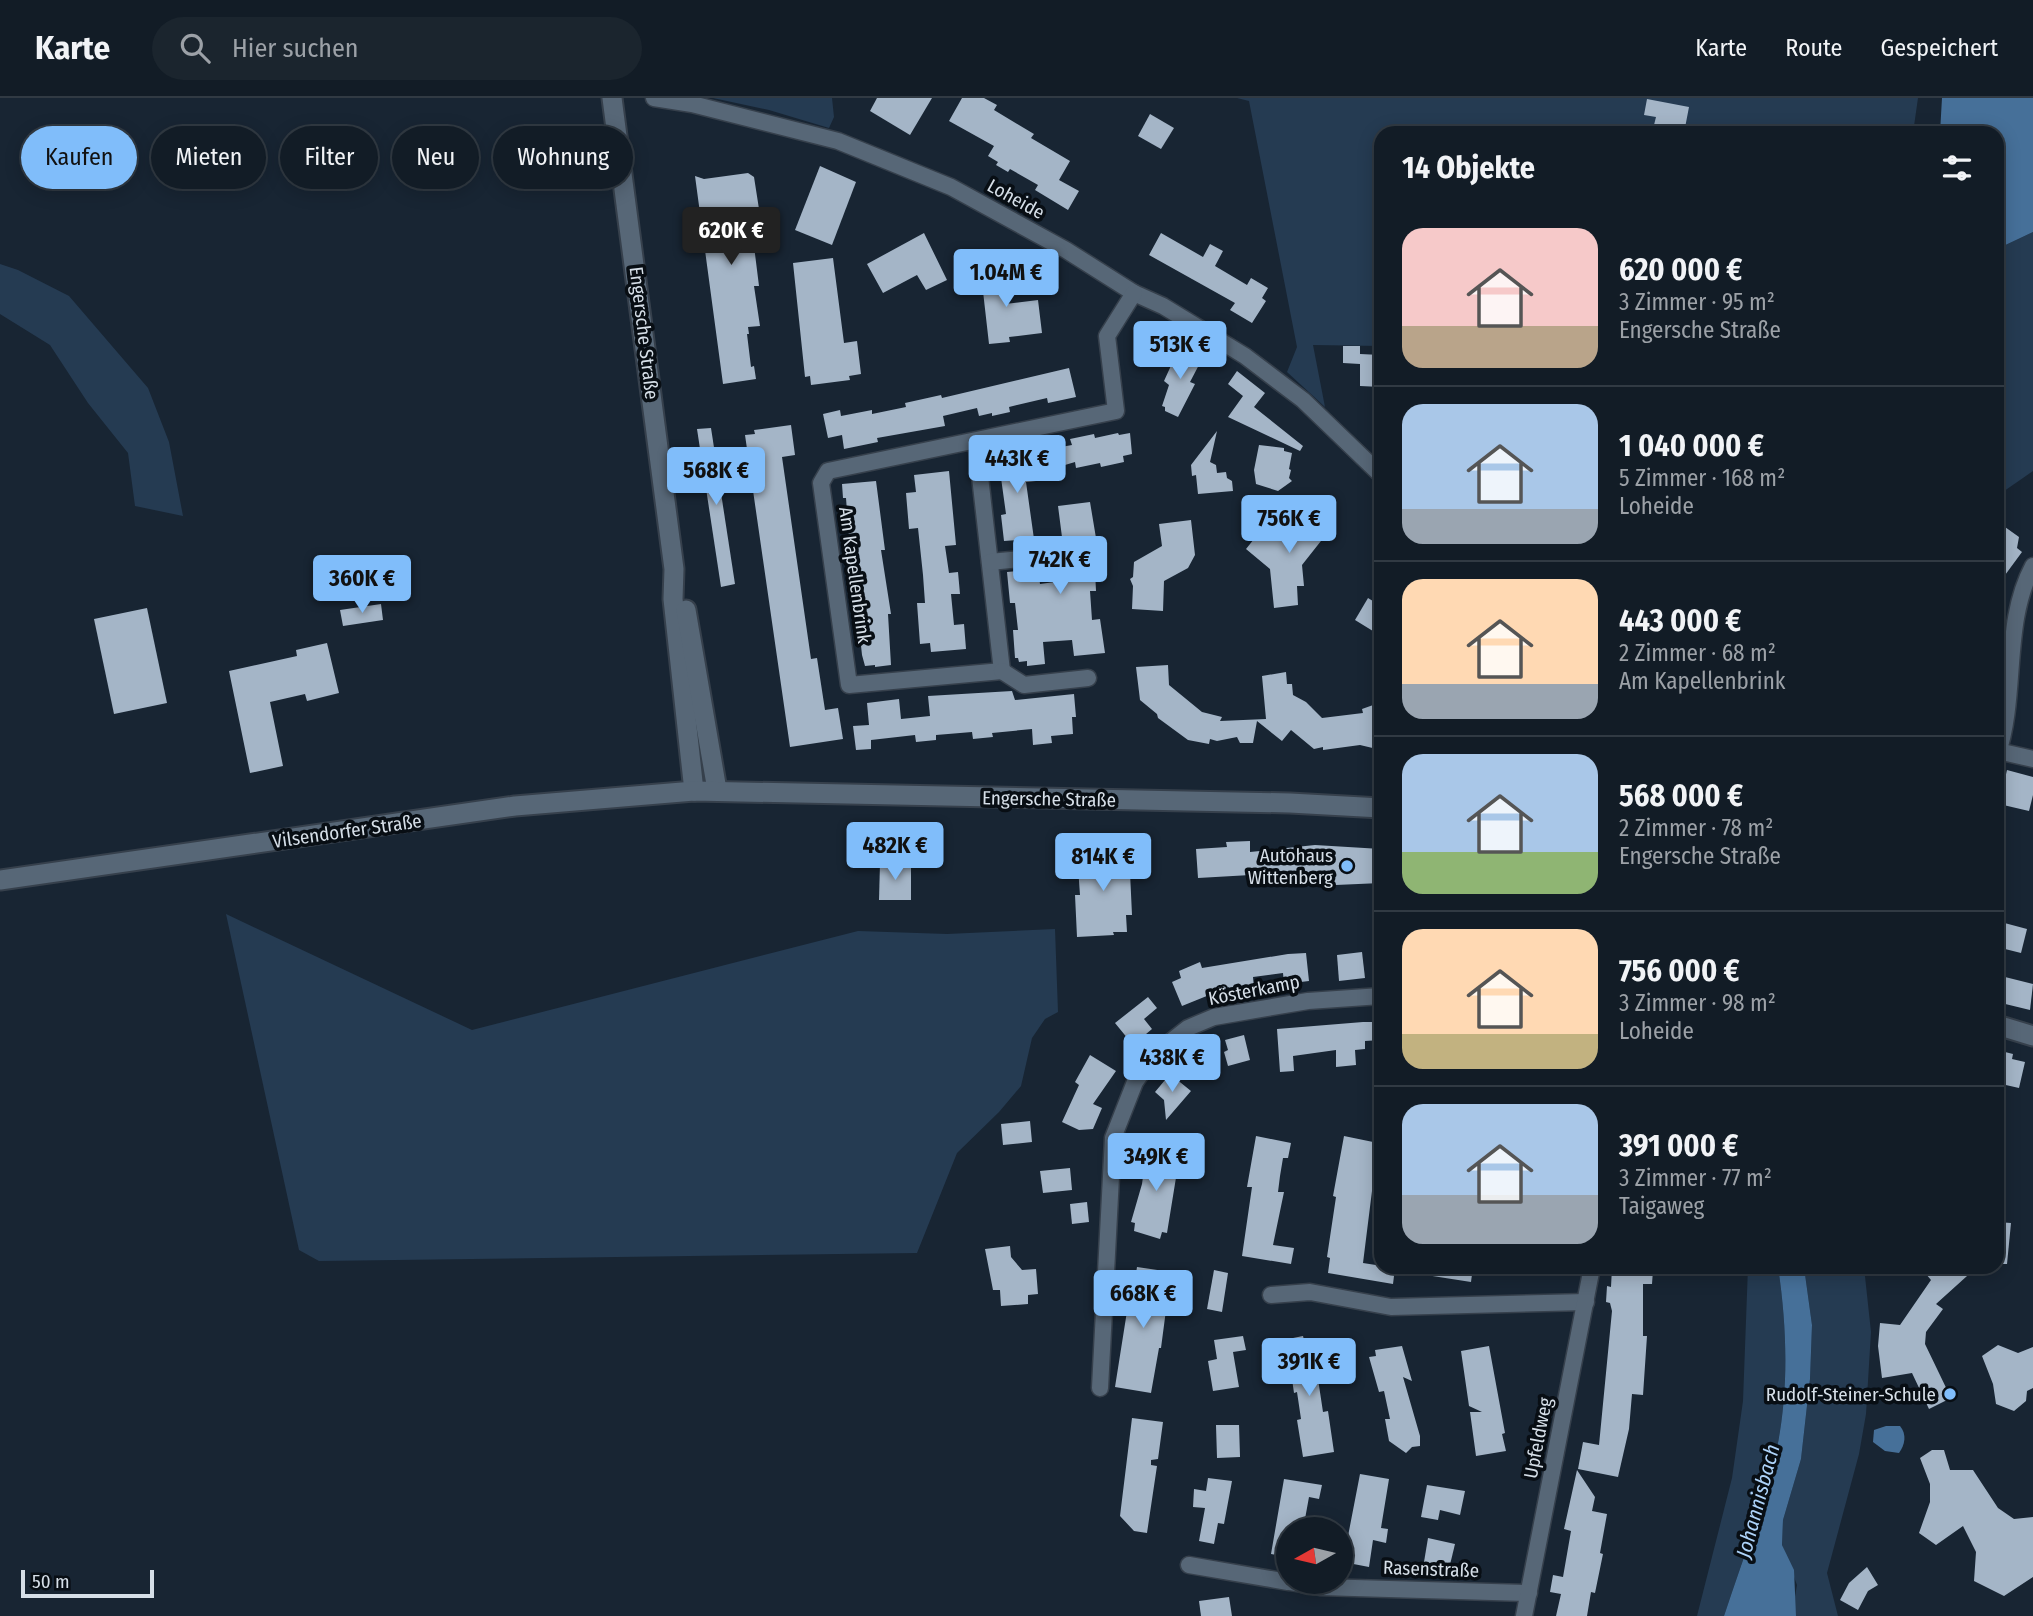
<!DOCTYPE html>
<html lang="de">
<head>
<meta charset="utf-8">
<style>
	:root { --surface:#121c26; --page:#1b252e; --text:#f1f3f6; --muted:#9ca1a7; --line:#313a43; --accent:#80bdfa }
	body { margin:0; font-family:"Fira Sans Condensed",sans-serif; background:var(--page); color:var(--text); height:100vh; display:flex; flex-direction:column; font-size:26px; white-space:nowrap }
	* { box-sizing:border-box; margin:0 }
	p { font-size:23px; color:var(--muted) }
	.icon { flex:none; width:38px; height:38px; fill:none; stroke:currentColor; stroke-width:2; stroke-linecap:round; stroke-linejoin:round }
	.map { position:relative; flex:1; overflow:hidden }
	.side { position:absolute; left:1374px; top:28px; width:630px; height:1148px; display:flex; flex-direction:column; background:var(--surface); border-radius:21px; box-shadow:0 4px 18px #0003,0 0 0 2px var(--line) }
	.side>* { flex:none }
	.banner { position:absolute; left:21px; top:28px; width:665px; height:63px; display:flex; gap:14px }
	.needle { width:46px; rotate:262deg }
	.buttons { position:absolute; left:1276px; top:1419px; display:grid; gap:14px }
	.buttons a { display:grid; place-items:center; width:77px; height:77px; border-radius:50%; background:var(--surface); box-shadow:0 4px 18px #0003,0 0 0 2px var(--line); font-size:35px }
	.scale { position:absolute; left:21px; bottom:18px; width:133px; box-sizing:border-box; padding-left:7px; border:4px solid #d6dfe8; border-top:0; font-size:19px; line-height:24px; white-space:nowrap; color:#d6dfe8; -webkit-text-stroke:5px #080e14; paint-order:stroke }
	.price { position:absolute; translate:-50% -60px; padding:0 16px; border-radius:7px; background:var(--accent); color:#111; font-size:23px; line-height:46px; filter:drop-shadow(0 2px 4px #0008) }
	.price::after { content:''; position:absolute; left:50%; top:42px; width:21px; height:16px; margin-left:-10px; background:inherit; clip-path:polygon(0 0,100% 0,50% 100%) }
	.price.active { background:#222; color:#fff }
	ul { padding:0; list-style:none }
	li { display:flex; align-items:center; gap:21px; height:175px; padding:0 28px }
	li+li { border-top:2px solid var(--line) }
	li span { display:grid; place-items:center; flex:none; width:196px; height:140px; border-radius:21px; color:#555 }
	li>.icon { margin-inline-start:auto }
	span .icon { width:84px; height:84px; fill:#fffc; stroke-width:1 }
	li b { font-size:30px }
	h2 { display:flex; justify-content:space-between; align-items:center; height:84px; padding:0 28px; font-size:30px }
	.chip { padding:0 24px; border-radius:32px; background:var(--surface); box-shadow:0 4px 18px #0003,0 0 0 2px var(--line); font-size:24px; line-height:63px }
	.chip.active { background:var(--accent); color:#111 }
	header { display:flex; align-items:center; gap:42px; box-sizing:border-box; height:98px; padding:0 35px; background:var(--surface); border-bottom:2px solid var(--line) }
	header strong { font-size:33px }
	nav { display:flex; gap:38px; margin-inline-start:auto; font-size:24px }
	.search { width:490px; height:63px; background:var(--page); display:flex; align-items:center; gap:18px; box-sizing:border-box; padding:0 24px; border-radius:38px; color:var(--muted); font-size:26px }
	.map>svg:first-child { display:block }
</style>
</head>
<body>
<header>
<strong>Karte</strong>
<div class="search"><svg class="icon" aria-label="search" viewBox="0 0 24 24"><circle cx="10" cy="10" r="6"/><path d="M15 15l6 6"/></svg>Hier suchen</div>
<nav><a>Karte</a><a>Route</a><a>Gespeichert</a></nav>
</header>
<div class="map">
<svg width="2033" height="1518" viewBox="0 0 2033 1518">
	<rect width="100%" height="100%" fill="#182533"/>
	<g fill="#253b52">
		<polygon points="713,0 832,0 834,19 829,30 769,12"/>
		<polygon points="1237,0 1918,0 1913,35 1381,35 1381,248 1313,247 1325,309 1287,274 1297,249 1249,3"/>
		<polygon points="2033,134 2033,373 1997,398 1997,151"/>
		<polygon points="0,166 18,172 69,198 148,290 169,344 183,418 135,408 128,355 88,305 50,247 0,216"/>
		<polygon points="226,816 472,932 858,833 947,836 1055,831 1058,914 1045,921 1032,940 1021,988 999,1014 957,1055 917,1155 319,1163 299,1152"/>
		<path d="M1748 1169H1778C1787 1228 1789 1291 1777 1350 1764 1407 1742 1463 1724 1518H1697L1732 1380 1743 1303Z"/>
		<polygon points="1804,1169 1864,1169 1871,1234 1866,1316 1859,1356 1827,1475 1838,1518 1796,1518 1794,1504 1797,1487 1782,1447 1783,1422 1801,1361 1810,1281 1812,1227"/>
	</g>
	<g fill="#467099">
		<polygon points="1942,0 2033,0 2033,134 1997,151 1997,35 1940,35"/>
		<path d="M1778 1169H1804L1812 1227 1810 1281 1801 1361 1783 1422 1782 1447 1794 1472 1796 1518H1724C1742 1463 1764 1407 1777 1350 1789 1291 1787 1228 1778 1169Z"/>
		<path d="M1886 1328H1900C1907 1336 1905 1347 1899 1355L1885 1353 1873 1344 1874 1332Z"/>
	</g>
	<g fill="#a4b5c7">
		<polygon points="877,0 932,0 910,37 870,13"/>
		<polygon points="962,0 984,0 997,7 994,12 1034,36 1031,40 1070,63 1059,82 1079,93 1068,112 1035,92 1038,87 1010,71 1008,74 996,67 998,64 988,58 994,48 949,23"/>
		<polygon points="1647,1 1689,9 1684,35 1652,35 1656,19 1644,17"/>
		<polygon points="1150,16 1174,30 1161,51 1138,38"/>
		<polygon points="820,68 856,84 832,147 795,132"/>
		<polygon points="748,75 754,79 759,111 755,112 759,139 753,140 759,188 754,188 760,228 748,229 749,236 747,236 751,269 754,268 756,281 723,286 695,78 704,81"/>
		<polygon points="924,135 947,182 926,192 917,177 883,195 867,166"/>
		<polygon points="1161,135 1203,159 1210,146 1223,153 1215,168 1247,187 1251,180 1268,190 1262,200 1266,203 1252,225 1230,212 1235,205 1149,157"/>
		<polygon points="833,160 844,245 857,243 861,276 849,278 850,282 811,287 810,278 805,279 793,165"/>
		<polygon points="1001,164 1005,206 1038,202 1042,235 1009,239 1010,244 989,246 980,167"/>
		<polygon points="1343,248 1360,248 1360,266 1343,265"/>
		<polygon points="1179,250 1187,255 1195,253 1196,260 1201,263 1190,284 1195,286 1178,319 1165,313 1165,309 1162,308 1169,287 1164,283"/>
		<polygon points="1360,256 1381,257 1381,289 1360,288"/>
		<polygon points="1069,270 1076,299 1048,305 1047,300 1009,309 1010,314 992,318 992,315 979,318 977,310 943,318 945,328 877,340 878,344 844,351 842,337 828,340 823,316 840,312 841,318 872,312 872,316 906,309 905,305 941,297 942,300"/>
		<polygon points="1237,273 1265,295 1254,309 1303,348 1300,353 1228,319 1243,298 1228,286"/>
		<polygon points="791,327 795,357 782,359 811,561 817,560 825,612 838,610 843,641 790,649 745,337 755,336 754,332"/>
		<polygon points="711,330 735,486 721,489 697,331"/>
		<polygon points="1217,333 1210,364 1216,367 1217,375 1226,374 1227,380 1232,383 1233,393 1198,396 1196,377 1192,378 1191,367"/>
		<polygon points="1118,335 1119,337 1130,335 1132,356 1123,358 1124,364 1101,369 1100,365 1076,370 1075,364 1065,367 1061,349 1072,347 1070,341 1094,336 1095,340"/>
		<polygon points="1259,347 1284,350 1284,353 1292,355 1289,371 1291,372 1289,380 1292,383 1278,393 1256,386 1254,372"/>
		<polygon points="1033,354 1036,383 1026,384 1034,441 1004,443 1001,417 1006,416 998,358"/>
		<polygon points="949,373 956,447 945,448 949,475 958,474 960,496 951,496 954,527 964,526 966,551 931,554 930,545 920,546 917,505 925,505 923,477 918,430 909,431 906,395 916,394 914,377"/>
		<polygon points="876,383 885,452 881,452 891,516 888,516 891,567 875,569 875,567 865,568 862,557 860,538 865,538 861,501 855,467 851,468 846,400 843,400 842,386"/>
		<polygon points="1090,404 1098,452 1094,452 1096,493 1090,493 1092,522 1100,521 1105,555 1074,558 1072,542 1043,544 1045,566 1027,568 1027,563 1019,564 1018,560 1015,560 1013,532 1018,532 1015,505 1010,505 1007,474 1038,471 1040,486 1069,482 1071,455 1069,438 1062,439 1058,408"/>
		<polygon points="1307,409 1332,429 1302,467 1304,488 1297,488 1298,507 1274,510 1270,471 1246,451 1266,426 1282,440"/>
		<polygon points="1191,422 1195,457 1188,470 1164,483 1163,513 1132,511 1133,488 1130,481 1133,479 1134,464 1162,448 1159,426"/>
		<polygon points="2005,429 2019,439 2017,450 2022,454 1997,488 1997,434"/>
		<polygon points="1368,500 1381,508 1381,538 1355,522"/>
		<polygon points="381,506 383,522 343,528 340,512"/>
		<polygon points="147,510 167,605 114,616 94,521"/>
		<polygon points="327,545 339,595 307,603 305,596 270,604 283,668 250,675 229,573 297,558 296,552"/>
		<polygon points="1168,567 1169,587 1202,614 1222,619 1220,623 1266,621 1262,578 1286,574 1287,586 1292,586 1293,597 1306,604 1322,620 1363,615 1362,611 1376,606 1381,612 1381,652 1360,647 1323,652 1323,649 1314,651 1291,632 1282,643 1257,623 1253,645 1240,645 1237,639 1217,643 1210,641 1209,646 1188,642 1158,620 1157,616 1140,602 1136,569"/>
		<polygon points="1012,593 1015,602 1074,596 1076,619 1072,619 1073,636 1051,638 1052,645 1033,647 1032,631 992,635 993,639 973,641 972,634 936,637 936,642 916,644 915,637 871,642 871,651 856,652 853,628 869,627 867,605 899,601 901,621 930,618 928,598"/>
		<polygon points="2007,672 2033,679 2033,697 2029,713 1999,706"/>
		<polygon points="1250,743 1250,754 1315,747 1381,751 1381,785 1313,788 1313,781 1269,783 1268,776 1198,780 1196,751 1227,749 1226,744"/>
		<polygon points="1129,753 1132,817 1126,817 1127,834 1113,834 1114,837 1077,839 1075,797 1080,797 1077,755"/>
		<polygon points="880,765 911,765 911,802 879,802"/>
		<polygon points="1997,823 2027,831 2021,855 1997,849"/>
		<polygon points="1362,854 1365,880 1339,883 1337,857"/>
		<polygon points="1306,855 1309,883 1284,886 1283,875 1253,879 1254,890 1230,895 1229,889 1182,908 1172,884 1181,880 1179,873 1200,864 1202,870 1288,856"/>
		<polygon points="1997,877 2033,886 2030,912 1997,904"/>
		<polygon points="1148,899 1157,910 1144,921 1152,931 1133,947 1115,925"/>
		<polygon points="1363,924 1381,924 1381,942 1365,943 1365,951 1355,952 1356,967 1336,969 1336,952 1293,958 1294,973 1280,974 1277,931"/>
		<polygon points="1244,937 1250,962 1228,968 1224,954 1228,952 1225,942"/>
		<polygon points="1997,952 2013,956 2012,961 2025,964 2019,990 1997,985"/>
		<polygon points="1090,957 1116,973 1093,1006 1102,1010 1093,1031 1079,1032 1062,1024 1079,987 1075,984"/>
		<polygon points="1170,976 1191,993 1166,1022 1164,1002 1155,994"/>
		<polygon points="1030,1023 1032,1044 1003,1047 1001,1026"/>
		<polygon points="1256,1038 1291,1045 1288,1060 1283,1060 1280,1078 1278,1094 1284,1094 1273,1147 1294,1150 1291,1166 1242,1158 1252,1089 1247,1089"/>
		<polygon points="1344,1038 1378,1045 1363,1165 1395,1170 1393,1186 1328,1175 1330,1160 1327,1159 1336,1099 1333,1098"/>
		<polygon points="1147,1050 1180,1055 1167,1135 1162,1134 1160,1141 1134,1133 1135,1125 1131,1124 1142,1086"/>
		<polygon points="1070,1070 1072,1092 1043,1095 1040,1073"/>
		<polygon points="1087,1104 1089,1124 1072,1126 1070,1106"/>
		<polygon points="1997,1124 2011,1125 2007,1166 1997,1166"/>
		<polygon points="1010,1148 1011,1159 1022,1172 1036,1171 1038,1196 1028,1197 1028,1206 1001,1208 1000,1192 993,1192 985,1151"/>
		<polygon points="1137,1169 1171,1174 1161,1250 1159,1250 1151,1295 1115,1289 1131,1188 1134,1188"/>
		<polygon points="1426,1169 1473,1169 1471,1184 1426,1177"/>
		<polygon points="1920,1169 1977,1169 1936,1206 1943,1211 1926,1234 1925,1246 1951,1300 1929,1311 1912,1275 1882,1280 1878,1248 1880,1225 1900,1227 1931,1182"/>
		<polygon points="1612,1170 1653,1172 1652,1186 1643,1186 1643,1238 1647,1238 1643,1297 1632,1296 1629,1331 1618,1379 1578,1371 1583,1344 1599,1347 1612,1213 1610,1205 1606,1204 1607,1188 1611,1189"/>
		<polygon points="1214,1172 1228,1175 1222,1214 1207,1211"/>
		<polygon points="1243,1238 1246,1252 1233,1254 1239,1289 1213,1293 1208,1263 1217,1261 1214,1242"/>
		<polygon points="1303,1238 1305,1246 1312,1245 1313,1254 1318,1253 1323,1280 1318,1281 1323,1314 1328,1313 1334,1354 1303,1359 1297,1322 1301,1321 1297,1294 1294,1295 1292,1281 1287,1282 1284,1263 1289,1262 1288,1241"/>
		<polygon points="1998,1247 2018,1255 2033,1249 2033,1290 2027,1293 2026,1303 2014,1313 1996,1306 1993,1286 1982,1258"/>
		<polygon points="1402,1248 1412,1283 1403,1279 1420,1338 1420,1348 1412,1349 1406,1355 1389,1343 1385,1321 1390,1321 1384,1293 1379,1294 1369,1259 1376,1258 1375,1252"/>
		<polygon points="1489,1248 1505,1335 1502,1336 1506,1353 1476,1358 1470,1314 1482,1314 1469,1308 1461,1253"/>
		<polygon points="1132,1320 1163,1324 1158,1361 1151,1362 1151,1367 1157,1368 1147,1435 1134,1433 1120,1418"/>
		<polygon points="1216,1327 1239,1327 1240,1359 1217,1360"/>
		<polygon points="1932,1352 1944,1352 1950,1372 1973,1372 1998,1410 2014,1421 2033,1419 2033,1479 2004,1498 1974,1483 1976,1454 1963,1428 1936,1447 1919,1435 1930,1404 1930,1386 1920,1360"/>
		<polygon points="1577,1372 1595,1399 1592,1413 1607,1416 1600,1455 1603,1456 1595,1495 1591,1494 1587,1518 1556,1518 1561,1496 1550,1494 1553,1477 1563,1479 1571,1433 1564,1431"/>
		<polygon points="1360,1376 1389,1381 1381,1430 1388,1431 1386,1445 1373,1442 1369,1469 1343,1464"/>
		<polygon points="1208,1380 1232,1383 1224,1426 1218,1425 1214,1446 1199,1443 1205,1410 1193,1409 1194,1391 1206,1393"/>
		<polygon points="1284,1381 1322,1387 1319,1401 1309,1399 1303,1432 1288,1432 1288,1459 1271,1456"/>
		<polygon points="1427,1387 1465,1393 1460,1417 1440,1412 1438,1422 1421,1419"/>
		<polygon points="1428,1440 1455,1446 1448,1475 1423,1470"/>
		<polygon points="1867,1469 1878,1487 1868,1493 1858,1512 1840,1502 1849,1485"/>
		<polygon points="1229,1499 1232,1518 1201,1518 1199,1503"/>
	</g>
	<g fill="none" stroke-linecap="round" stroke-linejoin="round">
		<defs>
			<g id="minor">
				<polyline points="654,0 692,6 838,43 951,89 1066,152 1134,195 1163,208 1245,258 1303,302 1381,377"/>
				<polyline points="976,343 1002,573 849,587 821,385 828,373 1116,313 1107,238 1134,195"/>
				<polyline points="990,464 1061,457"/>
				<polyline points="1002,573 1024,587 1088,580"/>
				<polyline points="1998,653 2033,661"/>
				<path d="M1997 658C2018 596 2002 526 2033 468"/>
				<polyline points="1271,1197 1310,1194 1391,1209 1586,1204"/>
				<polyline points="1100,1290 1113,1040 1135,984 1155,956 1188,930 1214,919 1308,903 1381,898"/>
				<polyline points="1189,1467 1288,1484"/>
				<polyline points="1290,1484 1320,1489 1529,1495"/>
				<polyline points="1524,1518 1592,1169"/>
			</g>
			<g id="secondary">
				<polyline points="612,0 674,471 673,501 694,693"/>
				<polyline points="686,512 717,692"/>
				<polyline points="0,782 515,708 694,693 1290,705 1381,710"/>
				<polyline points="1997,927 2033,938"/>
			</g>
		</defs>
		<use href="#minor" stroke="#36404c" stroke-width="19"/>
		<use href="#secondary" stroke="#36404c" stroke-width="23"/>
		<use href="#minor" stroke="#576777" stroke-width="16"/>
		<use href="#secondary" stroke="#576777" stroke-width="19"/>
	</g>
	<g fill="#80bdfa" stroke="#080e14" stroke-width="2.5">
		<circle cx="1347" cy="768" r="7"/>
		<circle cx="1950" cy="1296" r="7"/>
	</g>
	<g text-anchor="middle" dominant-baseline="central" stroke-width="7" stroke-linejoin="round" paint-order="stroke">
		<g font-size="19" fill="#d6dfe8" stroke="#080e14">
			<text transform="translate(1016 101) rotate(29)">Loheide</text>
			<text transform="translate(644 235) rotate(83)">Engersche Straße</text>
			<text transform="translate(855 477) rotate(82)">Am Kapellenbrink</text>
			<text transform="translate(1049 701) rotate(1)">Engersche Straße</text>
			<text transform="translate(347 733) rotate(-8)">Vilsendorfer Straße</text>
			<text transform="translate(1254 892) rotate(-11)">Kösterkamp</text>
			<text transform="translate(1538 1340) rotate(-79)">Upfeldweg</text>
			<text transform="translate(1431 1471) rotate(2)">Rasenstraße</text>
		</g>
		<g font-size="19" fill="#d6dfe8" stroke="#080e14" text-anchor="end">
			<text x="1333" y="757">Autohaus<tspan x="1333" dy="22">Wittenberg</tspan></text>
			<text x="1936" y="1296">Rudolf-Steiner-Schule</text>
		</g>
		<g font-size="21" font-style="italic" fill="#aed3f9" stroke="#080e14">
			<text transform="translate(1758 1403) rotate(-75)">Johannisbach</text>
		</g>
	</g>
</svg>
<div class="buttons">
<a><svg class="needle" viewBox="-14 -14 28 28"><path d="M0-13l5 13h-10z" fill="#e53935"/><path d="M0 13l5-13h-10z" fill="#9ca1a7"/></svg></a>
</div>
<div class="scale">50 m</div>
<b class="price active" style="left:731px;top:169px">620K €</b>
<b class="price" style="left:1006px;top:211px">1.04M €</b>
<b class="price" style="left:1180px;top:283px">513K €</b>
<b class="price" style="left:1017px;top:397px">443K €</b>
<b class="price" style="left:716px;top:409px">568K €</b>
<b class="price" style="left:1289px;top:457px">756K €</b>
<b class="price" style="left:1060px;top:498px">742K €</b>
<b class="price" style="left:362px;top:517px">360K €</b>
<b class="price" style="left:895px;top:784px">482K €</b>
<b class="price" style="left:1103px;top:795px">814K €</b>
<b class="price" style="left:1172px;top:996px">438K €</b>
<b class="price" style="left:1156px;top:1095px">349K €</b>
<b class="price" style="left:1143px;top:1232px">668K €</b>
<b class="price" style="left:1309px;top:1300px">391K €</b>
<div class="banner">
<a class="chip active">Kaufen</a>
<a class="chip">Mieten</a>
<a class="chip">Filter</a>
<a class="chip">Neu</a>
<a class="chip">Wohnung</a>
</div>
<section class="side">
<h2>14 Objekte<svg class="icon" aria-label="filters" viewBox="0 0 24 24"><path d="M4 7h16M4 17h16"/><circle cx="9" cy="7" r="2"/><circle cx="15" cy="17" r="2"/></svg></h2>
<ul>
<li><span style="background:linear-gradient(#f6c9c9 70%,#b9a48a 0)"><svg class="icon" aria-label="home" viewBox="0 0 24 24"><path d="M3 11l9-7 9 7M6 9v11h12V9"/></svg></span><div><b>620 000 €</b><p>3 Zimmer · 95 m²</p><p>Engersche Straße</p></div></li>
<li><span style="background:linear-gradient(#a9c7e8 75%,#9aa5b1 0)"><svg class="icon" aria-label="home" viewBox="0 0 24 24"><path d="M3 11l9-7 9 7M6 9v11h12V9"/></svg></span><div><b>1 040 000 €</b><p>5 Zimmer · 168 m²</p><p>Loheide</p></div></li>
<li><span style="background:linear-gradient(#ffd9b3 75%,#9aa5b1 0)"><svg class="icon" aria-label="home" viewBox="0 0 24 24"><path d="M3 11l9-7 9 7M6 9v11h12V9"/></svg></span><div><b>443 000 €</b><p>2 Zimmer · 68 m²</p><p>Am Kapellenbrink</p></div></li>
<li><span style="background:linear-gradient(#a9c7e8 70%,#8fb573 0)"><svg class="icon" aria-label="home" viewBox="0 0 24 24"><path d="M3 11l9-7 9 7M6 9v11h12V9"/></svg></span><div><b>568 000 €</b><p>2 Zimmer · 78 m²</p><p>Engersche Straße</p></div></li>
<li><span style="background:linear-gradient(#ffd9b3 75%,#c2b280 0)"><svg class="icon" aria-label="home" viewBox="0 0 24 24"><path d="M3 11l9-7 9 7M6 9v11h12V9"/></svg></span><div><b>756 000 €</b><p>3 Zimmer · 98 m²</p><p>Loheide</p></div></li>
<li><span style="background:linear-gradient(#a9c7e8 65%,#9aa5b1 0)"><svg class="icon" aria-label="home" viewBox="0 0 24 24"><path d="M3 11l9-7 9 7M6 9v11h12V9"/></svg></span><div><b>391 000 €</b><p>3 Zimmer · 77 m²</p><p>Taigaweg</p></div></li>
</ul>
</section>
</div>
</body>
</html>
